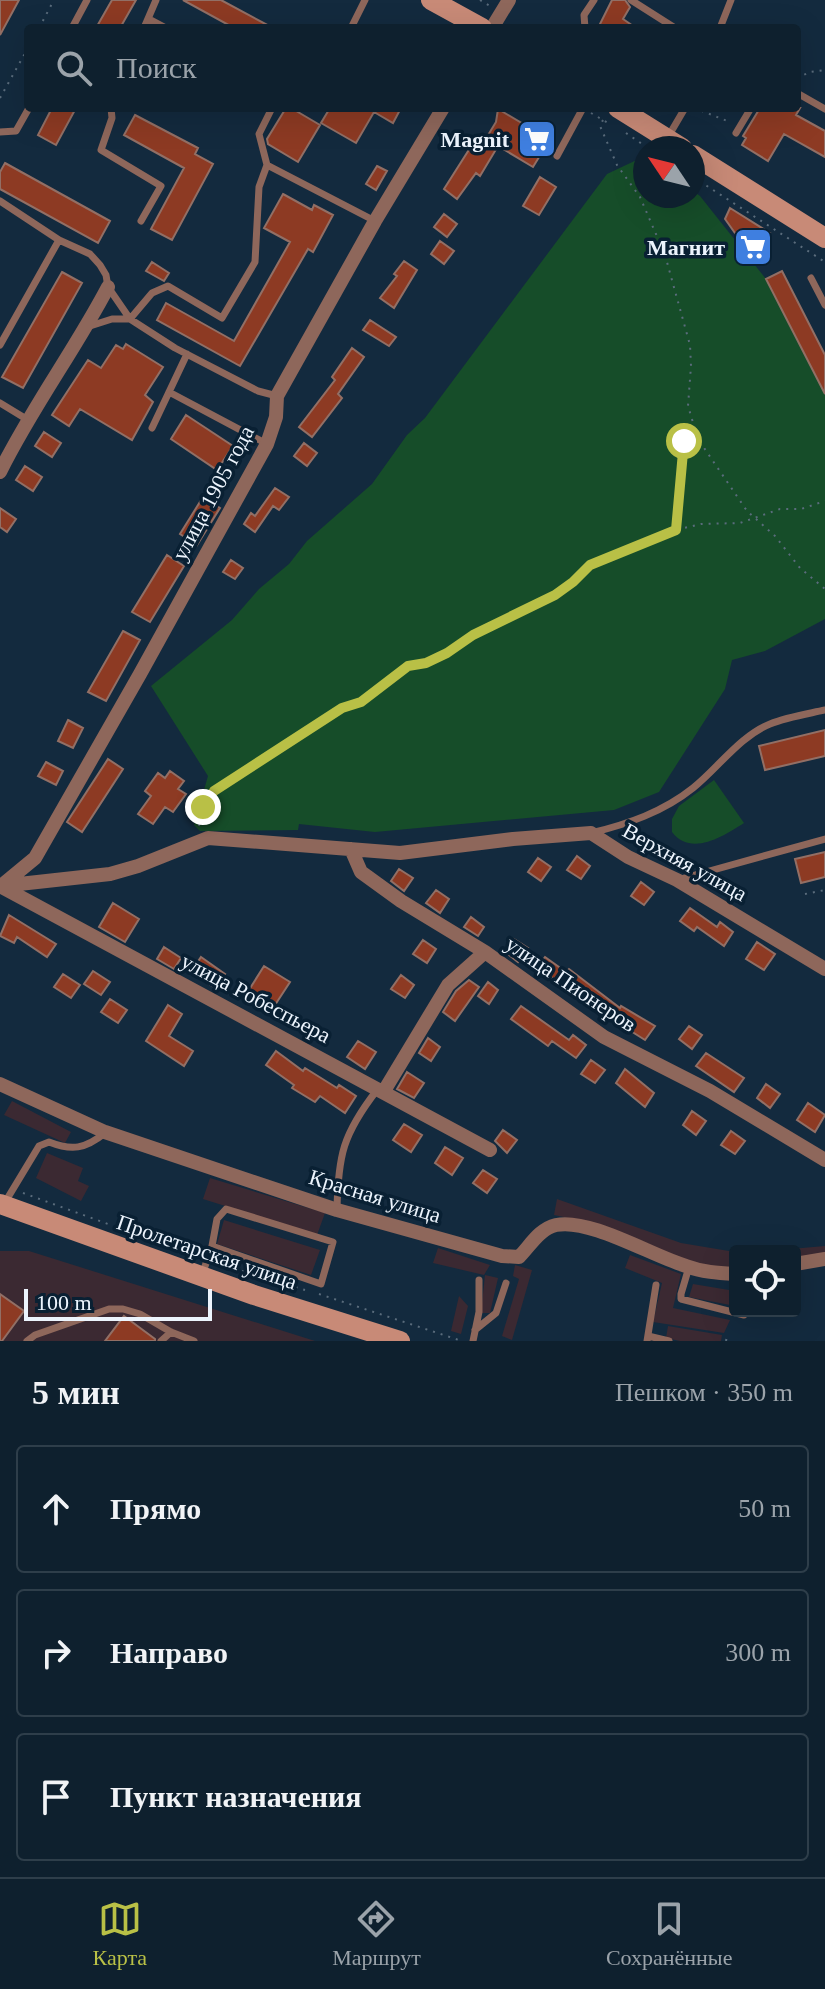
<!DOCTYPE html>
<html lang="ru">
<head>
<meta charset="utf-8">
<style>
	body { margin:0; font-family:Georgia,serif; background:#1c2d3a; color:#f1f3f6 }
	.controls { position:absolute; right:24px; bottom:24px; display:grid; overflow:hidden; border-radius:8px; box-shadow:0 8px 32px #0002 }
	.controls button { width:72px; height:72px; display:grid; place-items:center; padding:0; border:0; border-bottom:2px solid #2e3e4a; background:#0e202e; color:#f1f3f6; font:40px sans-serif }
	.compass { position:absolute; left:633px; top:136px; width:72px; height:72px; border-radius:50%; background:#0e202e; box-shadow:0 8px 32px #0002; rotate:305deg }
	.scale { position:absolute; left:24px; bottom:20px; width:188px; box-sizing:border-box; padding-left:8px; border:4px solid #ecf4fd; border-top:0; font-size:22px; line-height:28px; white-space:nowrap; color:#ecf4fd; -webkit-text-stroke:6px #092033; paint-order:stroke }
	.stop { position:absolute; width:24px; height:24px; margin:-18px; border:6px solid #b9c046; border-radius:50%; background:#fff }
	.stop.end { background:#b9c046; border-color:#fff; box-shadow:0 2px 8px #0008 }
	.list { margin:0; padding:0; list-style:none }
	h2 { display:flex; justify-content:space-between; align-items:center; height:104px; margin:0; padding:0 32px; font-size:34px }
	h2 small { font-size:26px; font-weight:400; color:#9ba3aa }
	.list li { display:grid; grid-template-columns:52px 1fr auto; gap:24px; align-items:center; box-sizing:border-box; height:128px; margin:0 16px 16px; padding:0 16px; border:2px solid #2e3e4a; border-radius:8px }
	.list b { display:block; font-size:30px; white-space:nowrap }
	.list em { font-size:26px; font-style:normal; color:#9ba3aa }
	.icon { flex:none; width:44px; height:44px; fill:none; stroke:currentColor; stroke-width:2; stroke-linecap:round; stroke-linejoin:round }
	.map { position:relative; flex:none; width:825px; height:1341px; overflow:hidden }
	.search { position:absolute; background:#0e202e; box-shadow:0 8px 32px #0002; left:24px; right:24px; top:24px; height:88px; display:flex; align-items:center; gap:20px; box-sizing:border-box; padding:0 28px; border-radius:8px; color:#9ba3aa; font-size:30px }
	.sheet { height:536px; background:#0e202e }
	nav { display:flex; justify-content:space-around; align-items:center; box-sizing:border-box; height:112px; border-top:2px solid #2e3e4a; background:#0e202e; font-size:22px; color:#9ba3aa }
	nav a { display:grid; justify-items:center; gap:4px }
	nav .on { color:#b9c046 }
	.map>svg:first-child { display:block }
	.industrial { fill:#3b2932 }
	.green { fill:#164d29 }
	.building { fill:#8d3a23; stroke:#926f65; stroke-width:2 }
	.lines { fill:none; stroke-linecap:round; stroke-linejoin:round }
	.path { stroke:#5a6c7c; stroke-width:2; stroke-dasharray:2 6; stroke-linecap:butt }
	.service { stroke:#8e675b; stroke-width:7 }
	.minor { stroke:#8e675b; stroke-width:14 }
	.secondary { stroke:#c88a77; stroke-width:20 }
	.route { stroke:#b9c046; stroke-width:10 }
	.labels { text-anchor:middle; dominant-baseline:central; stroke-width:7; stroke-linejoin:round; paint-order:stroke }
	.poi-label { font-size:22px; font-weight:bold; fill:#ecf4fd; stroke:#092033; text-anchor:end }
	.street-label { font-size:22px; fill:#ecf4fd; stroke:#092033 }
</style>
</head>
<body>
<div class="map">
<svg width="825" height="1341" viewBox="0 0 825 1341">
	<rect width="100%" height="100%" fill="#132a3e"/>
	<path class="industrial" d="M12,1101L71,1132L65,1143L4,1115Z
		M47,1153L83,1168L78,1181L89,1186L81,1201L36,1178Z
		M210,1178L325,1213L317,1235L203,1199Z
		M557,1199L681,1243L735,1252V1268L705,1267L591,1223L554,1215Z
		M224,1220L320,1250L311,1275L217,1244Z
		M825,1246V1256L795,1260V1251H768Z
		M438,1248L490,1265L484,1275L433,1263Z
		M0,1251H29L315,1341H0Z
		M630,1255L681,1274L673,1308L730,1320L724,1333L653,1322L662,1283L625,1268Z
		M515,1265L532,1270L512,1340L502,1336L519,1279L513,1276Z
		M485,1275L498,1278L490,1313H481Z
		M693,1284L735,1291V1306L689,1297Z
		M459,1296L468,1306L461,1334L451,1331Z
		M668,1326L722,1335L721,1341H680L666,1338Z"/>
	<path class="green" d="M643,157L645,159V196H693V191L700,196L766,279L825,394V619L765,651L732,660L725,689L659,792L614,810L375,832L299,824L298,830L200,831L194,825L208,776L151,686L232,620L259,589L289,564L307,541L372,484L407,435L425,418L607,174Z
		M714,780L744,823C724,836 691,857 672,832V819L679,806Z"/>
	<path class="building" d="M0,0H19L0,35Z
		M112,0H136L120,28H96Z
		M183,0H221L273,28H234Z
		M612,0H625L630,7L623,19L636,28H598Z
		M52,108H76L56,145L38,135Z
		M286,108H291L320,125L298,162L268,144L267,139Z
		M330,108H401L393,123L374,112L356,143L321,123Z
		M760,108H800L796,115L825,131V157L784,134L768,161L742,145L746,138L743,136Z
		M498,109L542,135L552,136L533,167L498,146L480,176L476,173L457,199L444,189L472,145L479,150L496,122Z
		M135,115L198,148L195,154L213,164L172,240L151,229L184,168L124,135Z
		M5,163L110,221L98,243L0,189V172Z
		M377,166L387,171L376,190L366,184Z
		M540,177L556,187L539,215L523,206Z
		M283,194L312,210L314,205L333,215L313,252L308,249L240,366L157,320L166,303L234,341L290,242L264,228Z
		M730,208L770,233L754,260L725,219Z
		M444,214L457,224L447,237L434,227Z
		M440,241L454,251L444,264L431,254Z
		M404,261L417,270L394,308L380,298L397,276L394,274Z
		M152,262L169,273L164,281L146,271Z
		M782,271L825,355V394L766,279Z
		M62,272L82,283L23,388L2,377Z
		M370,320L396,337L389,346L363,330Z
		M126,344L163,367L145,395L153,402L132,440L80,409L69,426L52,415L88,360L101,368L116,345L123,349Z
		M352,348L364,357L338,394L342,398L312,437L299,427L335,380L332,377Z
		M186,415L233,446L217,470L171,439Z
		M44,432L61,443L52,457L35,446Z
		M304,443L317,453L307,466L294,456Z
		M25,466L42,477L33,491L16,480Z
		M275,488L289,497L279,510L273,506L255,532L244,524L251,513L255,516Z
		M203,497L220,508L197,545L180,534Z
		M0,508L16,519L7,532L0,527Z
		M167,555L184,566L150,622L132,612Z
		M231,560L243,568L235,579L223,572Z
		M123,631L140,640L106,701L88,692Z
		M68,720L83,728L73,748L58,741Z
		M825,730V756L765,770L759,746Z
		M108,759L123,769L82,832L67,822Z
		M46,762L63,771L56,785L38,776Z
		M170,771L184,781L178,789L186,794L173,812L165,807L153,824L138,814L151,796L145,791L158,773L165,778Z
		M825,852V877L801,883L795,859Z
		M577,856L590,866L581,879L567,870Z
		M538,858L551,867L541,881L528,872Z
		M399,869L413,878L404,891L391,881Z
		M641,882L654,892L644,905L631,896Z
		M436,890L449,899L440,913L426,903Z
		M113,903L139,919L125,942L99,927Z
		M690,908L717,927L720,922L733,932L724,946L697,927L694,931L680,921Z
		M9,915L56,944L47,957L17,937L14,943L0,936Z
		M471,917L484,927L478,936L464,927Z
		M514,939L528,948L518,962L505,952Z
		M423,940L436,949L427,963L413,954Z
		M757,942L775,954L764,970L746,959Z
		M164,947L181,958L174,969L157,959Z
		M201,957L225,974L215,988L191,972Z
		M545,957L566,972L569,969L620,1008L621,1006L655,1026L645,1040L596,1009L595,1010L551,977L548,980L535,970Z
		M264,966L290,982L275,1005L249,990Z
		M93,971L110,982L101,995L84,984Z
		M63,974L80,985L71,998L54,987Z
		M401,975L414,985L405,998L391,989Z
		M469,980L479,987L455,1021L443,1012L456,991Z
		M488,982L498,990L489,1004L478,996Z
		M110,999L127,1010L118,1023L101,1012Z
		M168,1005L182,1014L169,1036L193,1051L184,1066L146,1041Z
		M521,1006L569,1040L573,1035L586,1045L576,1058L552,1041L548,1046L511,1019Z
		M689,1026L702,1035L692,1049L679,1039Z
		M428,1038L440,1047L431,1061L419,1053Z
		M358,1041L376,1052L365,1069L347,1057Z
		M276,1051L303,1071L305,1068L337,1088L339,1085L356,1096L345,1113L320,1096L315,1102L292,1088L294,1085L266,1065Z
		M706,1053L744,1078L734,1092L696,1066Z
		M591,1060L605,1070L595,1083L581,1074Z
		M625,1069L654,1093L645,1107L616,1083Z
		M407,1072L424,1083L414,1098L397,1089Z
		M766,1084L780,1094L770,1108L757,1098Z
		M808,1103L825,1115L815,1132L797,1120Z
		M692,1111L706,1121L696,1135L683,1125Z
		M404,1124L422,1135L411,1152L393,1140Z
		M503,1130L517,1140L507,1153L495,1141Z
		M731,1131L745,1141L735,1154L721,1145Z
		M445,1147L463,1158L452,1175L435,1163Z
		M483,1170L497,1179L487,1193L473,1183Z
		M0,1294L24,1311L2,1341H0Z
		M124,1316L155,1339V1341H105Z"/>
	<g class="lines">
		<path class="path" d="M480,0L490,6
			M39,28L54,0
			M797,78L810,72L825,70
			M0,98L28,48
			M694,108L730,122
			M591,113L610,124
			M603,120L600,126L617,165L640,197L665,255L690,345L691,366L688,406L698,439L747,511L775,536L800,568L825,589
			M626,133L648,148
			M693,177L825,262
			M676,529L684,441L691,425
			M199,826L201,811L214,791L342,708L361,702L408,666L426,663L447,653L473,635L555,595L573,582L590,565L606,558L625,553L663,533L701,524L740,523L780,509H801L825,501
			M805,894L825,890
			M23,1193L108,1224
			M219,1264L305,1290
			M319,1294L462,1341
			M726,1341L727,1336"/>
		<path class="service" d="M631,0L675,28
			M149,19L166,28
			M72,28L87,0
			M144,28L156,0
			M351,28L365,0
			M585,28L584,15L594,0
			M720,28L731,0
			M797,93L825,109
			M111,108L112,118L101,150L161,186L141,221
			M0,132L16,131L29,108
			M736,133L751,108
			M668,137L685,108
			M557,156L583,108
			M267,165L375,221
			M0,201L59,240L90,254L100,265L106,275L108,287L130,319L175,348L258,391L277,396
			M811,278L825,305
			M130,319L152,293L168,286L222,318L255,262L259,187L267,165L259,134L272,108
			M90,326L112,319H130
			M0,345L59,240
			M169,392L267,444
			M0,403L28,420
			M152,428L187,354
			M591,833C628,824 663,812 693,788C718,768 740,736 770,724C787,717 807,714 825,710
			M677,880L825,839
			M4,1204L39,1146L49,1142C72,1151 85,1149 105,1133
			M337,1210C338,1155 343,1134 377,1090
			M689,1267L681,1294V1299L744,1315
			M202,1275L212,1246L217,1219L226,1209L333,1242L321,1284L212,1246
			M475,1330L496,1313L506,1283
			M648,1336L669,1341
			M27,1341L35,1335L109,1309H123L140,1314L171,1332L194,1341
			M161,1341L171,1332
			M473,1341L479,1312V1280
			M647,1341L656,1285"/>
		<path class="minor" d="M492,28L509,0
			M0,472C32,407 75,350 108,287
			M351,849L361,872L401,901L485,952L604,1037L710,1091L825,1160
			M0,886L490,1150
			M1,886L35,858L140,674L267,444L276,417L277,396L375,221L443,108
			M1,886L110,874L138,866L208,838L400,853L513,839L591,833L628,857L677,880L825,969
			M0,1084L105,1132L337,1210L502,1256L519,1257C530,1246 539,1229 556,1225C590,1218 652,1256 686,1266C702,1272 718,1273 735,1274
			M384,1091L448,985L485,952
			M795,1264L825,1259"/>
		<path class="secondary" d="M431,0L482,28
			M618,108L682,148
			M693,155L825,238
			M0,1204L254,1295L400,1341"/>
	</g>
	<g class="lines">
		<path class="route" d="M203,807L214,791L342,708L361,702L408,666L426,663L447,653L473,635L555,595L573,582L590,565L676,530L684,441"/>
	</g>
	<defs>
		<symbol id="supermarket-square" viewBox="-11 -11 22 22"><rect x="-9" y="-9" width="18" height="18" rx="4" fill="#3f7fe0" stroke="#092033"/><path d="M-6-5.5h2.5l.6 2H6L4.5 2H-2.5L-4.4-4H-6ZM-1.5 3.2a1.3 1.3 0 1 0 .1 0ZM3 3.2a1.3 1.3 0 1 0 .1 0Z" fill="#fff"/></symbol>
	</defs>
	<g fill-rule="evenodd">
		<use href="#supermarket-square" x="515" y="117" width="44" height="44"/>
		<use href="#supermarket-square" x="731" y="225" width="44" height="44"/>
	</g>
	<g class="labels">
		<g class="poi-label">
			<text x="509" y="139">Magnit</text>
			<text x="725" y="247">Магнит</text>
		</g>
		<g class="street-label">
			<text transform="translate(213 493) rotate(-62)">улица 1905 года</text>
			<text transform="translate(685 862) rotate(29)">Верхняя улица</text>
			<text transform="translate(571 984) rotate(34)">улица Пионеров</text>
			<text transform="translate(256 998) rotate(28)">улица Робеспьера</text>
			<text transform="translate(375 1196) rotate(17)">Красная улица</text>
			<text transform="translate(207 1252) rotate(19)">Пролетарская улица</text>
		</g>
	</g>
</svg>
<div class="controls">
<button><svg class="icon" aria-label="locate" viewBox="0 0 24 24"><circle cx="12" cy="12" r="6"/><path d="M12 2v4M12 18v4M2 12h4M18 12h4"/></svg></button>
</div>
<svg class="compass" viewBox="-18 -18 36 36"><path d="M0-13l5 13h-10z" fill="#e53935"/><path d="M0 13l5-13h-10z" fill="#9ba3aa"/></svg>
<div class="scale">100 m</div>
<div class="stop" style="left:684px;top:441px"></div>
<div class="stop end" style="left:203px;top:807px"></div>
<div class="search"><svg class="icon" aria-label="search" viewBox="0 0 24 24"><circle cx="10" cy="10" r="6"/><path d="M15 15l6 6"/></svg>Поиск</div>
</div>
<section class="sheet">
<h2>5 мин<small>Пешком · 350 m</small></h2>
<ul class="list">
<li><svg class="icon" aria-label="ahead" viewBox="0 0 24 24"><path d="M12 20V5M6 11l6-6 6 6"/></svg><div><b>Прямо</b></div><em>50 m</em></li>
<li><svg class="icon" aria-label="right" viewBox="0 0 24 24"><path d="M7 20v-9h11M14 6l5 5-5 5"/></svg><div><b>Направо</b></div><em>300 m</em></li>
<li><svg class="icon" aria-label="arrive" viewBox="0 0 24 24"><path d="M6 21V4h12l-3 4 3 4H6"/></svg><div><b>Пункт назначения</b></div></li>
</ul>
</section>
<nav>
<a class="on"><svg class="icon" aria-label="map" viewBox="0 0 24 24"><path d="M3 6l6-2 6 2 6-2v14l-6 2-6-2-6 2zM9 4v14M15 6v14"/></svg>Карта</a>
<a><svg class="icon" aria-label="directions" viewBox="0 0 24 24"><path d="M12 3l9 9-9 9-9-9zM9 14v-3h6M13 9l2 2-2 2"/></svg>Маршрут</a>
<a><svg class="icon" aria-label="saved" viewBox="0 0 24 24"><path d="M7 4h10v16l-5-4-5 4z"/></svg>Сохранённые</a>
</nav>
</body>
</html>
